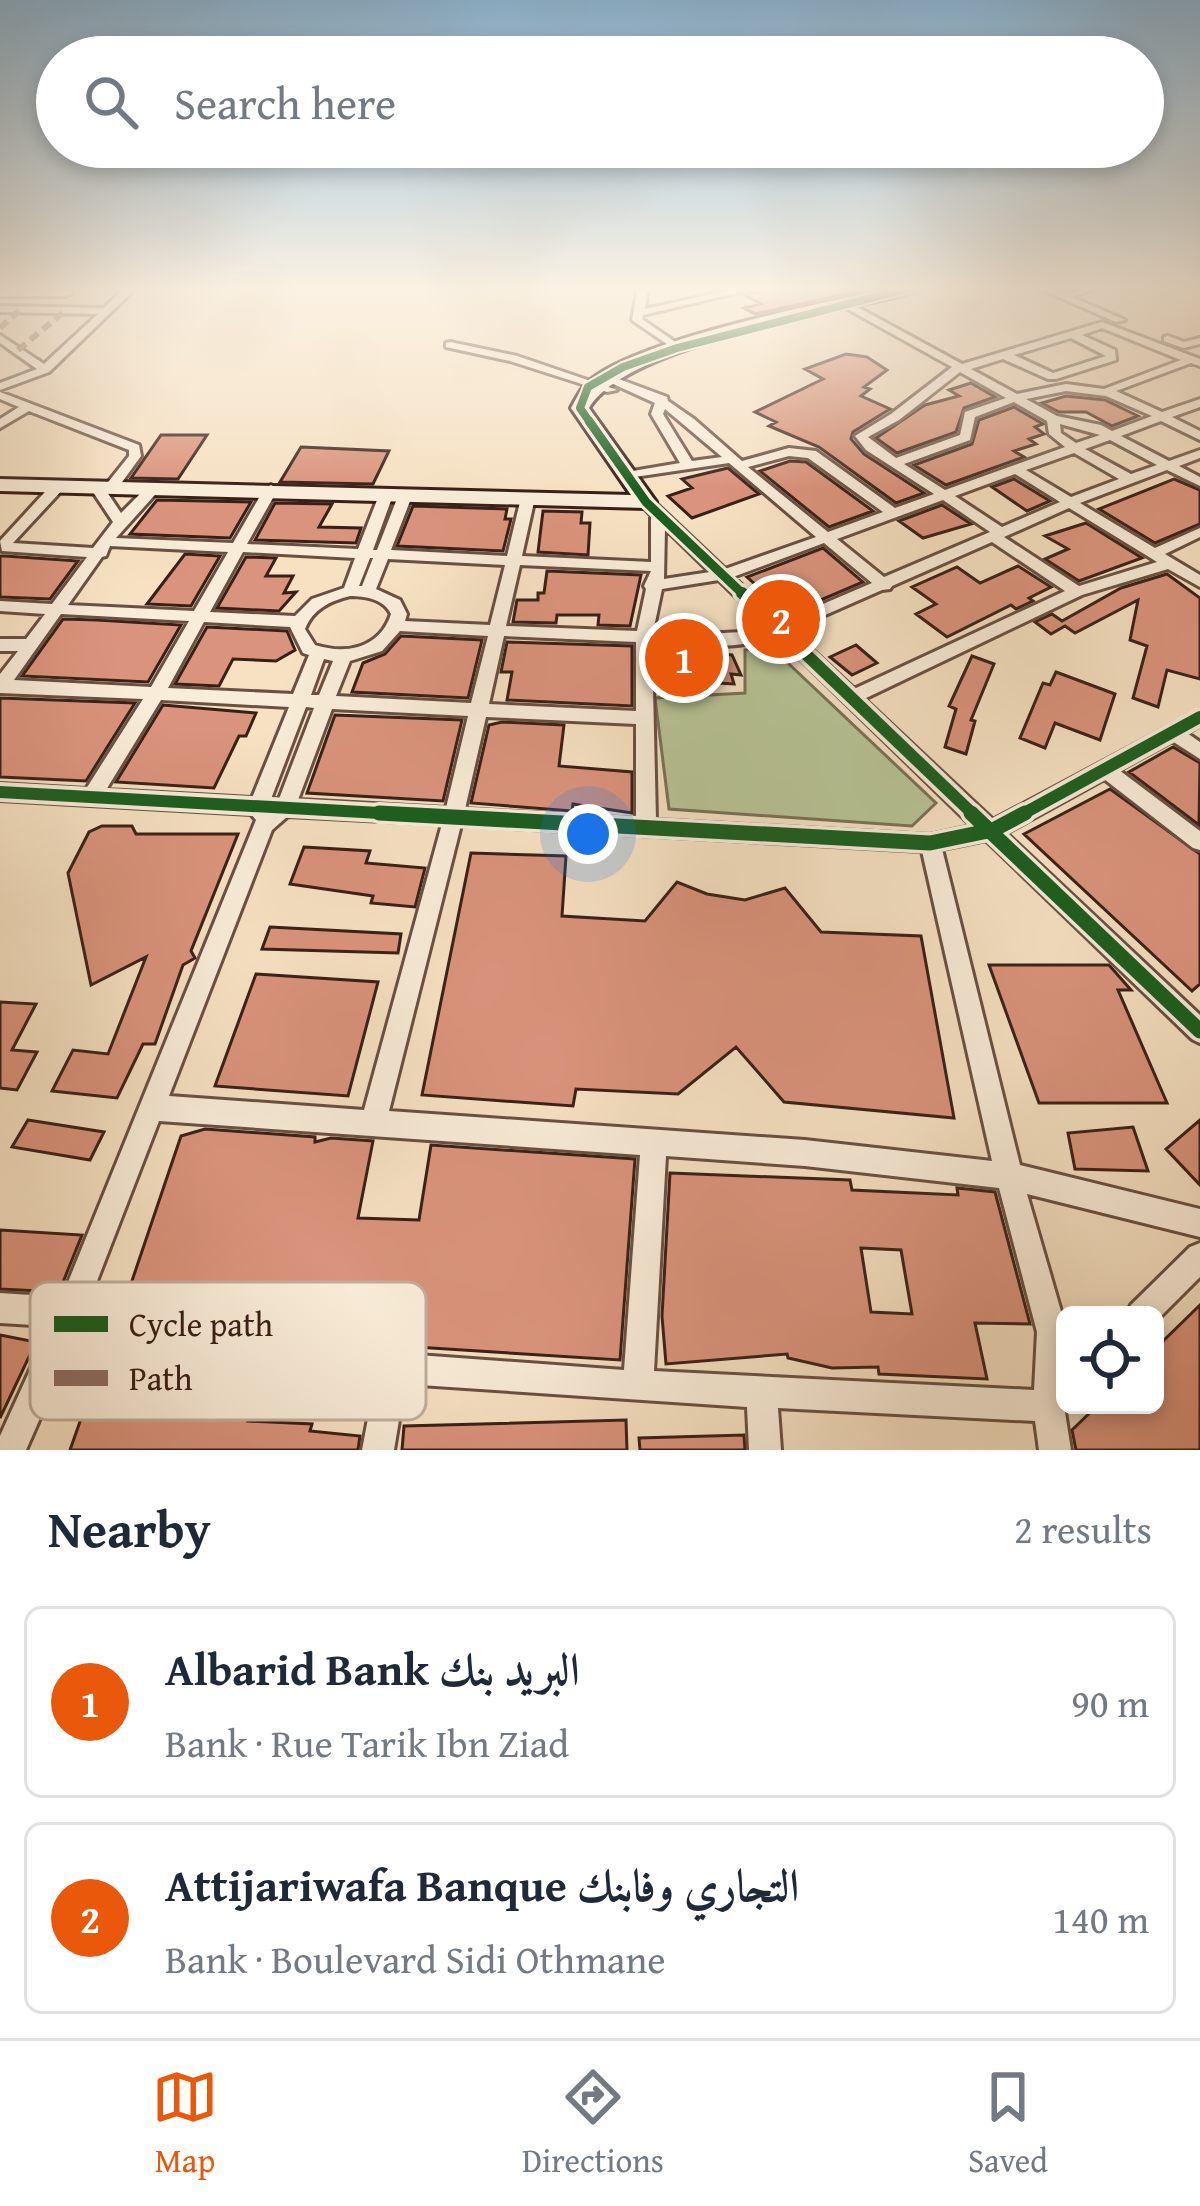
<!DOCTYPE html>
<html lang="en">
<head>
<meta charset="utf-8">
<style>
	body { margin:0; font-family:"Gentium Book Plus",Amiri,serif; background:#f6f6f7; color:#1f2937 }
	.controls { position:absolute; right:36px; bottom:36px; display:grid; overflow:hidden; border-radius:18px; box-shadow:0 6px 18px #0003 }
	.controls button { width:108px; height:108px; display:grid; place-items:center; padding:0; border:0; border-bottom:3px solid #e0e1e3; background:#fff; color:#1f2937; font:60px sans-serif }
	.you { position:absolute; left:588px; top:834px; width:42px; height:42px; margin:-30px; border:9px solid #fff; border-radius:50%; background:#1a73e8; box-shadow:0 0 0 18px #1a73e833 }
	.badge { display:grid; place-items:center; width:78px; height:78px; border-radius:50%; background:#ea580c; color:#fff; font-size:39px; font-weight:700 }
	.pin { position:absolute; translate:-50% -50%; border:6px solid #fff; box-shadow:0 3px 12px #0006 }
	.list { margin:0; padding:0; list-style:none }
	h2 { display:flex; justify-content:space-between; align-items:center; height:156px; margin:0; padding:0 48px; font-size:51px }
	h2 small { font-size:39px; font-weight:400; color:#747a83 }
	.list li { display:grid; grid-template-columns:78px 1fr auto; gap:36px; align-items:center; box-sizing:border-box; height:192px; margin:0 24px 24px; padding:0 24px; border:3px solid #e0e1e3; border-radius:18px }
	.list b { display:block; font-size:45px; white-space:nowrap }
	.list p { margin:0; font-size:39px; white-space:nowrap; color:#747a83 }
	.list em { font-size:39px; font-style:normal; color:#747a83 }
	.icon { flex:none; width:66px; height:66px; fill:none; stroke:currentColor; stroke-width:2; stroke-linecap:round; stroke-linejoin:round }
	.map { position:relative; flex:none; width:1200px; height:1450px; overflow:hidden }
	.search { position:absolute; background:#fff; box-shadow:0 6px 18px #0003; left:36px; right:36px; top:36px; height:132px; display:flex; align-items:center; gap:30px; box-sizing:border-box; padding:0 42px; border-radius:66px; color:#747a83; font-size:45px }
	.sheet { height:588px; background:#fff }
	nav { display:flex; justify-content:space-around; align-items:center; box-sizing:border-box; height:168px; border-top:3px solid #e0e1e3; background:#fff; font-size:33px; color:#747a83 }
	nav a { display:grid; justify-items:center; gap:6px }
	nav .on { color:#ea580c }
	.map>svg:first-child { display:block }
	.green { fill:#b7c497; stroke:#787257; stroke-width:3 }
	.building { fill:#da937c; stroke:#392017; stroke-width:3; fill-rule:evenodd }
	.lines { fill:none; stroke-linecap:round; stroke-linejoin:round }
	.street-casing { stroke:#685042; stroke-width:6 }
	.secondary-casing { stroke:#392017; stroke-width:6 }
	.street { fill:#f9ecd8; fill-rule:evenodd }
	.secondary { fill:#f9ecd8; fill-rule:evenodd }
	.quiet { stroke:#8d6e63; stroke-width:6; stroke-dasharray:10 6; stroke-linecap:butt }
	.cycleway-far3-casing { stroke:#f9ecd8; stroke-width:12 }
	.cycleway-far2-casing { stroke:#f9ecd8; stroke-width:15 }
	.cycleway-far1-casing { stroke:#f9ecd8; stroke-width:20 }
	.cycleway-casing { stroke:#f9ecd8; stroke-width:22 }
	.cycleway-far3 { stroke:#1b5e20; stroke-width:8 }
	.cycleway-far2 { stroke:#1b5e20; stroke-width:9 }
	.cycleway-far1 { stroke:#1b5e20; stroke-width:12 }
	.cycleway { stroke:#1b5e20; stroke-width:15 }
	.key { fill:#f9ecd8; stroke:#bfaf9e; stroke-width:3 }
	.key-label { font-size:33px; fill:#392017 }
</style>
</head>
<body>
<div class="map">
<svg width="1200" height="1450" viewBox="0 0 1200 1450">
	<rect width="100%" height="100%" fill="#f6e1c3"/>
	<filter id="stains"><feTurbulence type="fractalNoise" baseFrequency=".00167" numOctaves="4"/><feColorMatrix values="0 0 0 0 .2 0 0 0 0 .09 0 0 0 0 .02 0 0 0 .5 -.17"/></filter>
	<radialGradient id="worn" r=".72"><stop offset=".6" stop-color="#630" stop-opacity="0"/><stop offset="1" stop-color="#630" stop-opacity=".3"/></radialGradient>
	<path class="green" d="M772,648L936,803L912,826L669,809L655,698L745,693V650Z"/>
	<path class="building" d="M775,287H871V288L755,314L744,308L761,304L745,295Z
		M846,354L867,357L887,370L864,387L870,389L861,396L890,409L853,432L851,439L864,454L924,493L896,503L819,447L769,426L776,422L755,412L823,379L805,369Z
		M971,383L995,397L964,408L956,432L897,453L876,438L925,405L959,396L949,390Z
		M1066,396L1105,400L1138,416L1112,426L1086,412H1059L1042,403Z
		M1014,407L1043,424L1035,427L1044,434L1029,439L1036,444L1014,451L1024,457L946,485L914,465L972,444L979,420Z
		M161,435H207L178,479L131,478Z
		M301,447L389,451L373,484L280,482Z
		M790,461L806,462L873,511L829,527L760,471Z
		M728,468L759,494L692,518L668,496L692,488L682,479Z
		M1014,479L1050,501L1027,511L992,487Z
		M1174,479L1200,490V524L1155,543L1099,509Z
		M157,500L251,502L230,538L130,534Z
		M275,503L332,504L319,527L361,528L356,543L255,540Z
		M942,505L971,524L923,538L899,521Z
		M413,506L507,509L505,519H511L503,551L397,546Z
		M543,511L582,512L581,523H590L588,555L538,552Z
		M1086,523L1142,558L1079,581L1045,559L1068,549L1045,536Z
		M823,548L863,582L788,614L747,577Z
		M185,554L220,556L191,606L147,604Z
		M0,556H5L78,561L50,599L0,597Z
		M246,557L276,558L266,576H293L284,593L296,592L279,611L217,608Z
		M1018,566L1051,587L1029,598L1033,601L1016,609L1011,605L947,637L916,614L936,604L912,587L957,567L980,583Z
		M547,571L641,575L630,626L598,625L599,615H557L556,623L513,622L517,600H538V593H544Z
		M1167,574L1200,598V679L1167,670L1158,707L1133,698L1147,646L1130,640L1138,600L1075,633L1065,626L1051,634L1035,622L1052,614L1062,621L1121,588Z
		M63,619L97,620L181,625L148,682L22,676Z
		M207,627L287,631L295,650L276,661L233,659L219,686L175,684Z
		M401,636L482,640L468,698L352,692L363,663L385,654Z
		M507,642L632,646V706L507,700L512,672H501Z
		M856,645L877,663L852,675L830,657Z
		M672,651L732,655L741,675L731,674L734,684L696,682L697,694L668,696Z
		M972,656L994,664L971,720L975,721L966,754L945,747L956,709L949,706Z
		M1056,672L1115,694L1100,740L1055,723L1045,748L1020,738L1043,683L1050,685Z
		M0,698L135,703L86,781L0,777Z
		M163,705L256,713L246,736H239L214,788L116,782Z
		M335,715L462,720L443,801L307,793Z
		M502,722L564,725L559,766L632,772V813L573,804L572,811L471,803L489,725Z
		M1173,747L1200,763L1199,825L1129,772Z
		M1110,789L1200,854V984L1192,991L1024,834Z
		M102,826H132L136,834H238L191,951L195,958L183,965L155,1044H143L117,1098L52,1091L73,1050L108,1054L146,957L91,985L68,873L89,832Z
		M304,847L370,851L366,863L425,868L415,907L371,903L373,896L290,884Z
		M471,853L566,856L562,916L645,921L677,882L707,894L745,900L785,888L821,932L921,936L954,1118L784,1102L736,1047L678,1094L576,1089L573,1106L422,1095Z
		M270,927L401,934L398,953L262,949Z
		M989,965H1109L1131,990H1118L1167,1103H1039Z
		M256,974L378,982L348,1096L215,1086Z
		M0,1002L36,1004L12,1050L37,1052L17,1090L0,1088Z
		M28,1120L104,1132L90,1160L12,1147Z
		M1200,1120V1185L1166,1149Z
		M1133,1127L1148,1171L1075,1169L1068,1133Z
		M205,1129L315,1137V1142L331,1138L373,1141L358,1218L419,1220L431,1145L635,1159L620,1360L116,1328L181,1136Z
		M670,1173L850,1180L852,1190L958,1195L957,1188L995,1192L1030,1324L975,1323L987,1379L879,1374L878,1367L832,1368L788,1358L787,1354L666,1364L662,1316ZM861,1248L901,1250L912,1314L871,1312Z
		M0,1230L82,1235L59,1292L0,1289Z
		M1200,1305V1450H1076L1072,1430L1098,1405H1155V1349Z
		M0,1335L36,1342L0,1418Z
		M89,1396L252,1405L248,1421L312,1424L310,1431L360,1436L358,1450H70Z
		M626,1420L627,1450H402L404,1426Z
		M744,1435L745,1450H640L639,1438Z"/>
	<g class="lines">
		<defs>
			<path id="street" d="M126,287H137L49,372L0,390V383L37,369L0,343V335L44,364L98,314L0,312V306L104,308Z
				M638,287H648L645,309L743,287H761L643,315L642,319L681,346L682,348L677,351L632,320Z
				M1036,287C1047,287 1053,292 1063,293C1073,294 1087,287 1099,287L1072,297L1125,320L1116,322Z
				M0,290H67L72,293L67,296H0Z
				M844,303H850L962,364L1102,322L1200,359V366L1191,363L1116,391L1162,412L1200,399V407L1172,417L1200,431V440L1161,421L1121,436L1169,461L1200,450V458L1179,466L1200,477V486L1167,470L1080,503L1155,548L1200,528V537L1165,554L1200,575V587L1168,569L1082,595L864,699L993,820L1200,710V725L1187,733L1200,742V759L1172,741L1119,770L1200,831V850L1193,848L1104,779L1006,833L1200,1015V1043L1192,1039L986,840L942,849L1020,1165L1200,1209V1237L1027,1194L1065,1325V1405H1073L1065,1412L1071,1450H1039L1035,1421L778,1408L781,1450H749L747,1407L405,1384L394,1450H362L375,1382L66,1359L26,1450H0V1436L50,1326L0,1323V1293L62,1297L256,820L251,814L0,800V784L86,789L143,699L0,693V674L18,651H0V639H26L45,614L0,611V601L52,604L87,557L2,551L0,541L55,481H65V487L13,543L93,548L113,522L89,486L96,482L101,483L121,513L150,484L155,483L162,487L116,538L233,543L264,489L271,485L278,489L247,544L358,549L379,495L386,491L393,495L373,550H377L398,496L405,492L412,496L391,550L507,556L520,502L527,498L534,502L522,556L651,562V515L639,502L646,498L651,499L725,569L816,537L729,463L621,479V473L680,463L651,414L655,403L598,377L608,375L667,397L668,401L694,419L742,461L789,448L816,451L895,508L934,494L866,450L855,436L891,414L952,367L844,307ZM1102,328L1181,360L1104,389L1066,384L1017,394L971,369L1003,359L1048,379H1056L1116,360L1115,350L1082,335ZM1071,338L1106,356L1053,373L1014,355ZM960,372L1006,398L965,412L960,435L896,458L868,437L899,420ZM1066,391L1106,396L1152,416L1112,431L1101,425L1057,416L1026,399ZM1014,402L1047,421L1049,434L1065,447L945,490L904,464L970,440L975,417ZM665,409L722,457L692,461L663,414ZM1060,424L1100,435L1076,443L1061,433ZM1110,440L1157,465L1131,474L1085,449ZM1074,453L1119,479L1071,497L1026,470ZM789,456L808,458L883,512L828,532L748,467ZM1015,474L1060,502L1002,527L955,496ZM943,500L990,532L884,577L837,539ZM1069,508L1149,557L1157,562L1079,586L1004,537ZM665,528L710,572L664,579ZM992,542L1065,591L854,689L791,630L882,590L890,589L892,586ZM824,543L872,583L781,622L733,577ZM110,546L228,552L194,611L68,605L102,557L106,556ZM243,552L355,558L344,588L312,599L295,616L210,612ZM370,558H373L362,586H359ZM388,559L505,565L490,625L405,621L407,614L400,600L376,589ZM520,565L651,571L644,586L646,589L637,631L506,626ZM719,580L768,628L761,631L704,634L653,632L662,589ZM350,596C365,596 384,599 391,614C380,648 347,655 315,645L305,629C313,609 330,601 350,596ZM61,614L189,621L151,687L14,680ZM204,622L290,627L303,653L309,655L293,694L168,688ZM400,631L488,636L471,703L336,696L350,661L382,651ZM504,636L636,642V711L489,704ZM777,636L972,826L930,835L656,820L652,643C691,645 740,651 777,636ZM324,659L333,661L319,695H311ZM161,700L289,707L252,798L106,790ZM306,707L314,708L279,799H271ZM332,709L468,716L446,808L298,800ZM486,717L636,724V819L465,809ZM288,816L442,824L364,1110L169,1096L272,830ZM461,825L922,851L992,1161L805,1140L389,1111ZM159,1121L640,1155L624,1370L78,1330ZM666,1156L805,1166L999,1188L1037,1332L1034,1390L654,1371Z
				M1168,336L1184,342L1200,338V344L1183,348L1164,341V337Z
				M450,342L517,356L617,390L607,392L510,361L446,347V343Z
				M0,392L139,445L141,456L117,489H107L105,486L129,456V450L29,411L0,428V419L19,407L0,399Z
				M1200,1243V1277L1155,1322V1315H1126L1131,1305L1190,1247Z"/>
			<path id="secondary" d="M895,287H921C902,298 873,301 851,306C787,321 622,353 589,408L656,502L646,508L0,491V479L631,495L571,408C575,401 580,390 586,384C633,339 826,303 895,287Z"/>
		</defs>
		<use href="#street" class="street-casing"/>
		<use href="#secondary" class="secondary-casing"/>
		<use href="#street" class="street"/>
		<use href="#secondary" class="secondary"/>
		<path class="quiet" d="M0,328L20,310
			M18,350L65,311"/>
		<defs>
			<path id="cycleway-far3" d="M591,424L580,408L588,387L623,367L677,348L914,287"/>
			<path id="cycleway-far2" d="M589,421L646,502L745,596"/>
			<path id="cycleway-far1" d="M742,593L975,816
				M0,792L434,816
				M1019,816L1200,717"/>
			<path id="cycleway" d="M379,813L930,843L993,830L1025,813
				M971,813L1200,1031"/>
		</defs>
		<use href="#cycleway-far3" class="cycleway-far3-casing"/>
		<use href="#cycleway-far2" class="cycleway-far2-casing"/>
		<use href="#cycleway-far1" class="cycleway-far1-casing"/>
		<use href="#cycleway" class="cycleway-casing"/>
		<use href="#cycleway-far3" class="cycleway-far3"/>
		<use href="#cycleway-far2" class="cycleway-far2"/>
		<use href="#cycleway-far1" class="cycleway-far1"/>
		<use href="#cycleway" class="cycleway"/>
	</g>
	<linearGradient id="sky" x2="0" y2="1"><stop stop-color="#8bb7d7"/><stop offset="0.59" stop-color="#fbf2e4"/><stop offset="1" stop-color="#fbf2e4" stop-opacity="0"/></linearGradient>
	<rect width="1200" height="490" fill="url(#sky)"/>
	<rect x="30" y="1282" width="396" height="138" rx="18" class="key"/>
	<rect x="54" y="1316" width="54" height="16" fill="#1b5e20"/>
	<rect x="54" y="1370" width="54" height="16" fill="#8d6e63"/>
	<g class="key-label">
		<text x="129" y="1336">Cycle path</text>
		<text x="129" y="1390">Path</text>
	</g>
	<rect width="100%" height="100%" filter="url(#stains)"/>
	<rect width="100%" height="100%" fill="url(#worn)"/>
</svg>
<div class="controls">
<button><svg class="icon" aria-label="locate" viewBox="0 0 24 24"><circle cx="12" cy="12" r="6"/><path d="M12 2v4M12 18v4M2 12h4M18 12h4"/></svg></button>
</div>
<div class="you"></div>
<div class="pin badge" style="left:684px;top:658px">1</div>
<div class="pin badge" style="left:781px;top:619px">2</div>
<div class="search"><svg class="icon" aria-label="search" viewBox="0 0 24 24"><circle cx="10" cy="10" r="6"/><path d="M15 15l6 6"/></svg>Search here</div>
</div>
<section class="sheet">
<h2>Nearby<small>2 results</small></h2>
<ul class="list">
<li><span class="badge">1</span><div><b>Albarid Bank البريد بنك</b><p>Bank · Rue Tarik Ibn Ziad</p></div><em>90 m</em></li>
<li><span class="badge">2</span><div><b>Attijariwafa Banque التجاري وفابنك</b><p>Bank · Boulevard Sidi Othmane</p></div><em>140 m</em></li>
</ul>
</section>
<nav>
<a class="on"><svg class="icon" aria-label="map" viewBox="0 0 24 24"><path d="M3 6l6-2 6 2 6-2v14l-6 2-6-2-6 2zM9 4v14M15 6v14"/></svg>Map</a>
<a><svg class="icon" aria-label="directions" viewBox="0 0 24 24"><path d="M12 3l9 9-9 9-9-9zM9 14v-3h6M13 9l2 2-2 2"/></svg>Directions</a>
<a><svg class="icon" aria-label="saved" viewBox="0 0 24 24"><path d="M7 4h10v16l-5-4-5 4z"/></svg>Saved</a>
</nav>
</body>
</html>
